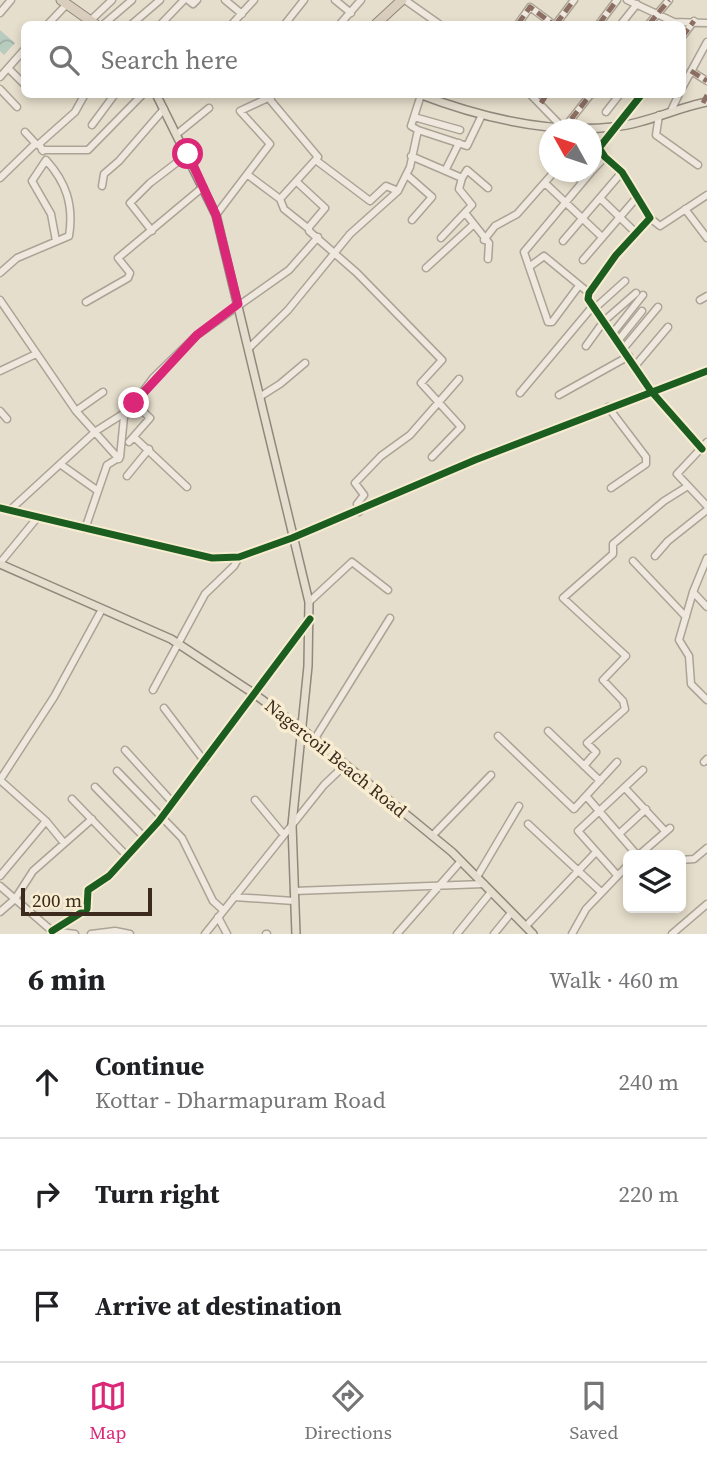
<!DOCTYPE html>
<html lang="en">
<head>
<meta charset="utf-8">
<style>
	body { margin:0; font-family:"Source Serif 4",serif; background:#f6f6f6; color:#202124 }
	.controls { position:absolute; right:21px; bottom:21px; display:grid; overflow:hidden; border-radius:10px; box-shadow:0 4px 10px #0003 }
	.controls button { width:63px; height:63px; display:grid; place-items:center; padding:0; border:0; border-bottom:2px solid #e0e0e0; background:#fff; color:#202124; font:35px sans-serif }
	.compass { position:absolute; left:539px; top:119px; width:63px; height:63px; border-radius:50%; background:#fff; box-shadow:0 4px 10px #0003; rotate:310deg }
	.scale { position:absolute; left:21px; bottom:18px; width:131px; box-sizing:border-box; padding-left:7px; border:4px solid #3b2a1d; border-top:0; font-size:19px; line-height:24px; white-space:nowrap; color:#3b2a1d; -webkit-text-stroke:5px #f8ecd1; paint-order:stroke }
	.stop { position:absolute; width:21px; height:21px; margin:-16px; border:5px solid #db2777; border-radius:50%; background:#fff }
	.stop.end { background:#db2777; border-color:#fff; box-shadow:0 2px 7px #0008 }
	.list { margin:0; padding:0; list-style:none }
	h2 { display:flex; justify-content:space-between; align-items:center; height:91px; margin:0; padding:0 28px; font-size:30px }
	h2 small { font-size:23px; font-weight:400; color:#757577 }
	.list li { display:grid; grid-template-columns:46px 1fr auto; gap:21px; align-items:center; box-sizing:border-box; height:112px; padding:0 28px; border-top:2px solid #e0e0e0 }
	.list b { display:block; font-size:26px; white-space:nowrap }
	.list p { margin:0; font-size:23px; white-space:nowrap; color:#757577 }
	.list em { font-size:23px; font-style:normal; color:#757577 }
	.icon { flex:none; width:38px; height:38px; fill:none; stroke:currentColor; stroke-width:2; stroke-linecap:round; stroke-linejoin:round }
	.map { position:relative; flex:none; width:707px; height:934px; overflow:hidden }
	.search { position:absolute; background:#fff; box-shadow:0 4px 10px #0003; left:21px; right:21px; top:21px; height:77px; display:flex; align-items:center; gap:18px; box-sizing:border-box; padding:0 24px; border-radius:10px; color:#757577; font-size:26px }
	.sheet { height:427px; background:#fff }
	nav { display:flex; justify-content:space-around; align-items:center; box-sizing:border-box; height:98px; border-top:2px solid #e0e0e0; background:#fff; font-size:19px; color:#757577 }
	nav a { display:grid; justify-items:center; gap:4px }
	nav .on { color:#db2777 }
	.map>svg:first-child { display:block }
	.water { fill:url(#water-waves) }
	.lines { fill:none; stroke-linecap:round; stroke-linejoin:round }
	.minor-casing { stroke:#aba395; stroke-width:9 }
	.major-casing { stroke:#91887c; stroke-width:10 }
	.highway-casing { stroke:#91887c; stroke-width:11 }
	.minor { stroke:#eee8de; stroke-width:6 }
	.major { stroke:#e5decf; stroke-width:7 }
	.highway { stroke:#d9cdbd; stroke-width:9 }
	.quiet { stroke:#8d6e63; stroke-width:5; stroke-dasharray:10 5; stroke-linecap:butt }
	.cycleway-casing { stroke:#f8ecd1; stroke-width:11 }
	.cycleway { stroke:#1b5e20; stroke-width:7 }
	.route { stroke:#db2777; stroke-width:9 }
	.labels { text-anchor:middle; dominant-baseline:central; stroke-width:7; stroke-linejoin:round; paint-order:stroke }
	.street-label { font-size:18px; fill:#3b2a1d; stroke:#f8ecd1 }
</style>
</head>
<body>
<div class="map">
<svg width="707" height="934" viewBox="0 0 707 934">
	<defs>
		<pattern id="water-waves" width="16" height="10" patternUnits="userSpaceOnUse" patternTransform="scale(1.75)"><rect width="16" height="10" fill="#b8cbbf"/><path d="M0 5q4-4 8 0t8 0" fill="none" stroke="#9faea4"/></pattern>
	</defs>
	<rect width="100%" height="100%" fill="#e6decc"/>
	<path class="water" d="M0,30L15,43L4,55L0,51Z"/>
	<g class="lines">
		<defs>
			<path id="minor" d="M188,0L193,4L197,0
				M225,0L242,14
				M335,0L351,13
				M405,0L439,24
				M627,0L674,22L707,23
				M0,13L11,0
				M90,21L112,0
				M48,24L67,4
				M104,24L132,0
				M132,24L160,0
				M161,24L184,0
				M232,24L254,0
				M285,24L304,0
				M340,24L361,0
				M518,24L530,7L553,24
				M556,24L574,0
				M599,24L617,0
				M621,24L637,4
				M649,24L669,0
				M682,37L694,21
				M8,68L24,84
				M691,71L707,81
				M0,77L24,50
				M682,88L707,42
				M0,89L17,107
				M530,94L562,127
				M642,94L599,148L605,157L622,172L650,218L616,255L589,293L588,299L651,391L702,449
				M671,111L679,94
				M606,112L620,94
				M659,115L656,135L698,165
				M414,117L460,130
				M92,125L115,94
				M418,130L467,146L481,117
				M569,130L565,127L591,94
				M25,132L36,144
				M177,134L209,108
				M42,150H88L143,94
				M43,151L39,144L75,112L85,94
				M411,156L462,178L459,189L472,205L441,238
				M317,161L370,201L386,186L398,191
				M446,169L459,143
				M592,171L605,157
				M573,172L582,181
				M248,175L280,199L318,157L271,101L270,94
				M407,175L432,197L412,220
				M0,178L34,145L39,144
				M462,178L467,170L488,188
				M298,183L325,208L309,227V231L357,273L442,360L421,383L461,427L432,457
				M545,183L602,237
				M102,186L104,174L119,161L164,109
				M600,198L636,233
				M280,199L284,209L309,229
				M685,209L707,238
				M466,214L489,243L488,259
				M216,215L270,144L240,111L270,97
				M650,218L660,226L707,195
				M152,231L130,203L150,183L188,154
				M484,240L495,226L517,214L554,172
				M563,241L622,172
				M583,260L638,196
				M529,267L544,256L589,293
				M426,268L474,224
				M0,273L17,258L69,236C74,205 66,182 46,160L32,181L51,214L56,241
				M578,287L552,322H548L524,252L591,172
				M0,300L76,411L119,459
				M700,300L707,296
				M86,302L128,278L130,273L118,258L203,187
				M595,308L625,281
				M612,334L643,295
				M617,342L642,311
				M586,346L604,321L636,293
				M249,348L288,310L350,234L398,191L410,167L418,130L411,126L421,95
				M623,349L658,307
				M635,366L668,327
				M0,371L36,354
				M520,393L593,306
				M559,395L629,356
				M261,396L280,384L305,363
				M608,407L646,457V464L611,488
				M0,411L7,419
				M76,411L103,392
				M134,437L187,487
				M129,442L150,418L134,403
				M707,442L677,474L707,506
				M60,464L98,491
				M127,476L149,449
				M0,508L212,558L239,557L292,538L475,460L707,371
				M10,510L96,431L126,412
				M359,512L357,504L364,495L355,483L381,456L410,435L459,379
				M85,529L107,465L120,457L124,417L153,378L197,335L289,270L318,237
				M655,556L668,541L707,510
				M707,558L693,592L679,640L689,656L691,684L707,700
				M633,561L686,617
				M0,563L37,518
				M693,592L707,607
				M309,602L352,562L388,590
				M153,690L205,594L234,566L239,557
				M164,708L205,762
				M548,731L600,781
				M498,736L574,809L617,762
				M314,740L390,618
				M125,750L173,803
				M704,762L707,759
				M584,766L596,752L587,743L625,709L623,701L603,680L626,656L563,598L613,554V544L664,501L688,486
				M117,771L182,838L213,901L223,910
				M0,780L54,697L101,611
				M0,780L46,821L64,843
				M95,787L144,837
				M625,788L665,831
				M587,797L637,855
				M72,799L127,856
				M255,800L284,835
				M528,824L601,892
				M619,834L646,809
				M432,836L491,775
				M639,855L670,828
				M681,860L694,859L707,848
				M617,875L578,831L643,770
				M0,876L46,821
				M477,877L519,806
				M0,886L52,931L75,934
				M294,891L484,884
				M234,897L294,901
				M0,912L15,899L33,871L92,819
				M218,917L227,934
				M526,926L596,852
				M52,931L87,909L88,890L109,876L159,821L308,621
				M91,934L115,931L130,934
				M205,934L324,785L345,765
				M266,934H267
				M397,934L461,861
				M457,934L491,892
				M494,934L511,913
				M572,934L586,909L628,865
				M672,934L707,904"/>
			<path id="major" d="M156,94L216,215L309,602L308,666L292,825L296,934
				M419,94C479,117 547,134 613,127C645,124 676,108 707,102
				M0,564L171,639L253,693L302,729L452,852L533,934"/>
			<path id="highway" d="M61,0L95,24
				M376,24L402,0"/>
		</defs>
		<use href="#minor" class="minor-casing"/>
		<use href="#major" class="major-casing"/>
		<use href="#highway" class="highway-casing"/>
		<use href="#minor" class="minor"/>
		<use href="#major" class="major"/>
		<use href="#highway" class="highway"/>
		<path class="quiet" d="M518,24L530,7L553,24
			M556,24L574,0
			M599,24L617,0
			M649,24L669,0
			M682,37L694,21
			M691,71L707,81
			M541,103L547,94
			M703,103L707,95
			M569,130L565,127L591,94"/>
		<defs>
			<path id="cycleway" d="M642,94L599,148L605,157L622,172L650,218L616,255L589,293L588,299L651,391L702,449
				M0,508L212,558L239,557L292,538L475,460L707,371
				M52,931L87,909L88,890L109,876L159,821L310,619"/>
		</defs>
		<use href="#cycleway" class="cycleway-casing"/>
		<use href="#cycleway" class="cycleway"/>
	</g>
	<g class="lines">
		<path class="route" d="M134,403L197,335L238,304L216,215L188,154"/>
	</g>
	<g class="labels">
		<g class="street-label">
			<text transform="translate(336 758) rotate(39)">Nagercoil Beach Road</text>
		</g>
	</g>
</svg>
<div class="controls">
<button><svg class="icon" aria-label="layers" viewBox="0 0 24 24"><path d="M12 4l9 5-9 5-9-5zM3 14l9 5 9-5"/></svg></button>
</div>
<svg class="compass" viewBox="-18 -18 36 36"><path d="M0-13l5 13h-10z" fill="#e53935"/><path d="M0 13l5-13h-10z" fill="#757577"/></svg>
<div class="scale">200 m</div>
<div class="stop" style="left:188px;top:154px"></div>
<div class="stop end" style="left:134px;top:403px"></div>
<div class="search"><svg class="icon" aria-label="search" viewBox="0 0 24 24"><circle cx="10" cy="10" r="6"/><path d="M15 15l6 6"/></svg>Search here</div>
</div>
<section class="sheet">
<h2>6 min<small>Walk · 460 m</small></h2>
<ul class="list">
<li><svg class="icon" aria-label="ahead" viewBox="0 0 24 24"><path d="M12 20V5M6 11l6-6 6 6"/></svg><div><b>Continue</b><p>Kottar - Dharmapuram Road</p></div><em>240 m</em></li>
<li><svg class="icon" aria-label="right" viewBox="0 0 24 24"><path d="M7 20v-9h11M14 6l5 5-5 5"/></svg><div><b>Turn right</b></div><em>220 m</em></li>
<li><svg class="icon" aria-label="arrive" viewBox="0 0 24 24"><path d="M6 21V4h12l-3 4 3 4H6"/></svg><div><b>Arrive at destination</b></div></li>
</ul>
</section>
<nav>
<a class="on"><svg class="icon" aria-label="map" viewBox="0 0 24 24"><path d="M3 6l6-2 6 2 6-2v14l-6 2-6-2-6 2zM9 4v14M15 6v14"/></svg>Map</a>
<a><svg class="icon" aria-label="directions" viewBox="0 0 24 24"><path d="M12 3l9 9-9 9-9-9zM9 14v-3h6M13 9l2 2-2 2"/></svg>Directions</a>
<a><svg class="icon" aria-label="saved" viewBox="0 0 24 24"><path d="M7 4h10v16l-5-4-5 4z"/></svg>Saved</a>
</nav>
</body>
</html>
